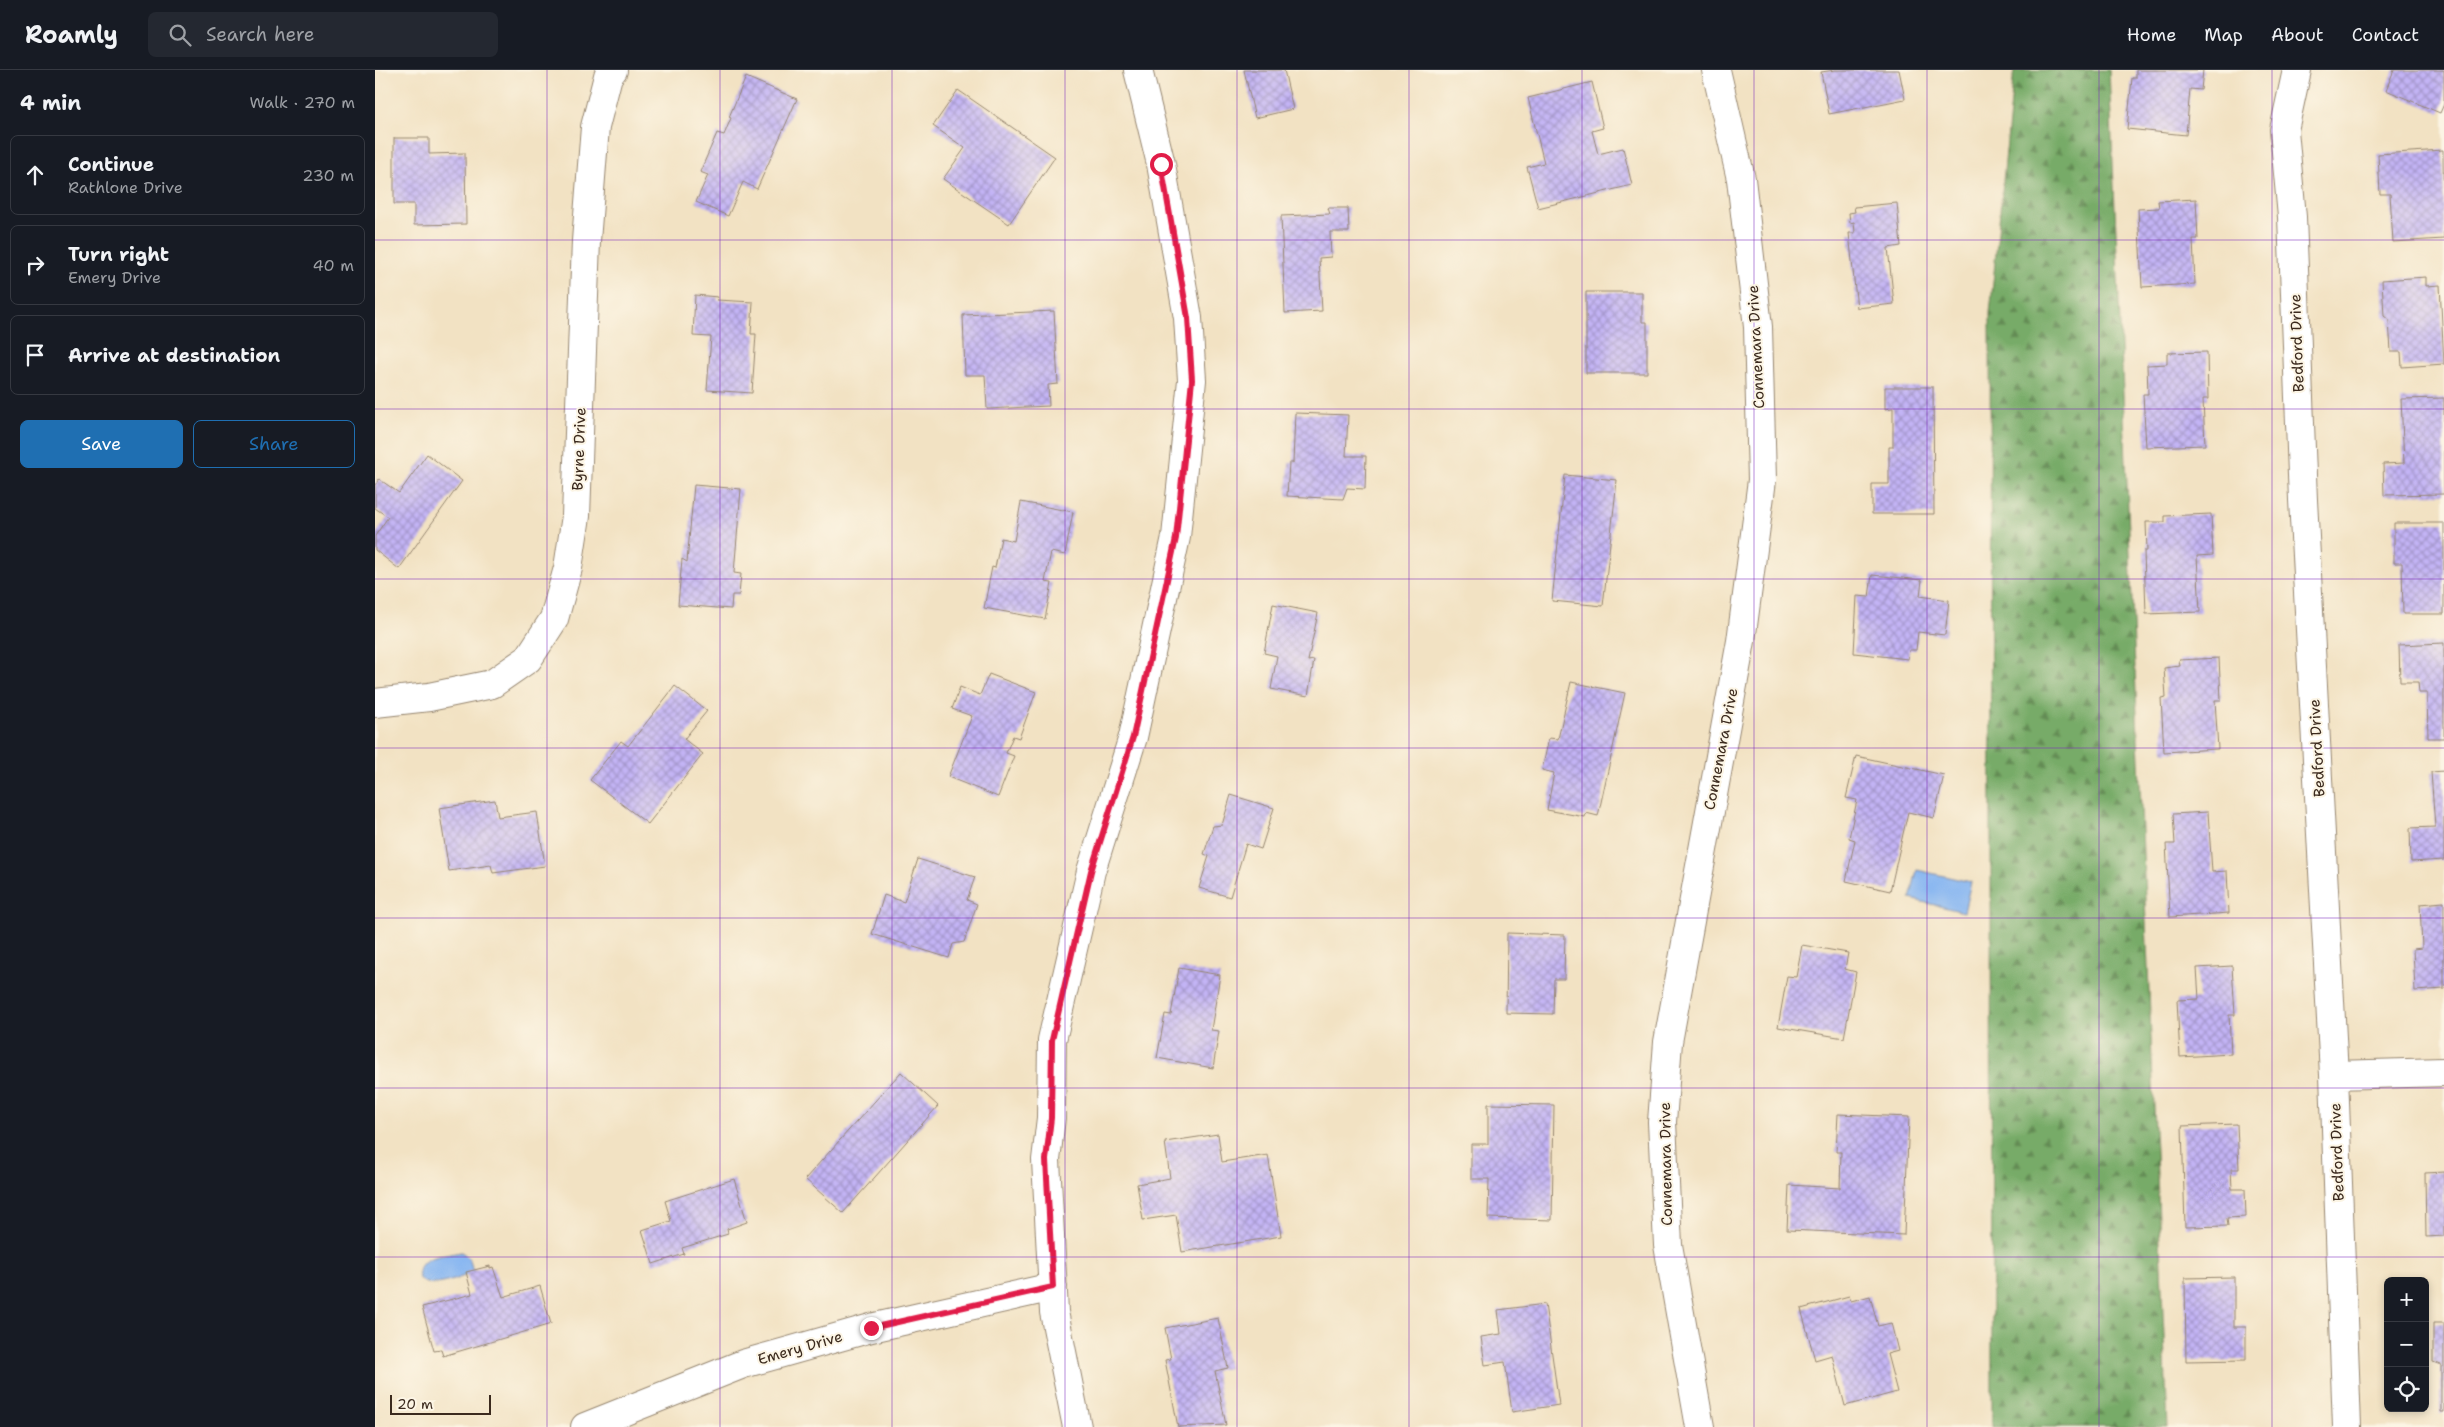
<!DOCTYPE html>
<html lang="en">
<head>
<meta charset="utf-8">
<style>
	body { margin:0; font-family:"Shantell Sans",sans-serif; background:#242831; color:#f1f3f6 }
	.controls { position:absolute; right:15px; bottom:15px; display:grid; overflow:hidden; border-radius:8px; box-shadow:0 2px 8px #0003 }
	.controls button { width:45px; height:45px; display:grid; place-items:center; padding:0; border:0; border-bottom:1px solid #363941; background:#171b24; color:#f1f3f6; font:25px sans-serif }
	.scale { position:absolute; left:15px; bottom:12px; width:101px; box-sizing:border-box; padding-left:5px; border:2px solid #3b2a1e; border-top:0; font-size:14px; line-height:18px; white-space:nowrap; color:#3b2a1e; -webkit-text-stroke:4px #fcf5e5; paint-order:stroke }
	.stop { position:absolute; width:15px; height:15px; margin:-11px; border:4px solid #e11d48; border-radius:50%; background:#fff }
	.stop.end { background:#e11d48; border-color:#fff; box-shadow:0 1px 5px #0008 }
	.list { margin:0; padding:0; list-style:none }
	h2 { display:flex; justify-content:space-between; align-items:center; height:65px; margin:0; padding:0 20px; font-size:21px }
	h2 small { font-size:16px; font-weight:400; color:#9ea1a6 }
	.list li { display:grid; grid-template-columns:32px 1fr auto; gap:15px; align-items:center; box-sizing:border-box; height:80px; margin:0 10px 10px; padding:0 10px; border:1px solid #363941; border-radius:8px }
	.list b { display:block; font-size:19px; white-space:nowrap }
	.list p { margin:0; font-size:16px; white-space:nowrap; color:#9ea1a6 }
	.list em { font-size:16px; font-style:normal; color:#9ea1a6 }
	.actions { display:flex; gap:10px; padding:15px 20px }
	.actions a { flex:1; padding:11px 0; border:1px solid #1f6fb2; border-radius:8px; text-align:center; font-size:18px; color:#1f6fb2 }
	.actions .main { background:#1f6fb2; color:#fff }
	.icon { flex:none; width:28px; height:28px; fill:none; stroke:currentColor; stroke-width:2; stroke-linecap:round; stroke-linejoin:round }
	.map { position:relative; flex:none; width:2069px; height:1357px; overflow:hidden }
	header { display:flex; align-items:center; gap:30px; box-sizing:border-box; height:70px; padding:0 25px; background:#171b24; border-bottom:1px solid #363941 }
	header strong { font-size:24px }
	nav { display:flex; gap:28px; margin-inline-start:auto; font-size:18px }
	.search { width:350px; height:45px; background:#242831; display:flex; align-items:center; gap:12px; box-sizing:border-box; padding:0 18px; border-radius:8px; color:#9ea1a6; font-size:19px }
	main { display:flex }
	aside { flex:1; background:#171b24 }
	.map>svg:first-child { display:block }
	.forest { fill:url(#forest-firs); stroke:#596a42 }
	.water { fill:#87b6f1; stroke:#617088 }
	.building { fill:url(#building-cross-hatch) }
	.lines { fill:none; stroke-linecap:round; stroke-linejoin:round }
	.street-casing { stroke:#968670; stroke-width:30 }
	.street { stroke:#fff; stroke-width:28 }
	.route { stroke:#e11d48; stroke-width:6 }
	.grid { fill:none; stroke:#7b2cbf; stroke-width:1; stroke-opacity:0.55 }
	.labels { text-anchor:middle; dominant-baseline:central; stroke-width:4; stroke-linejoin:round; paint-order:stroke }
	.street-label { font-size:15px; fill:#3b2a1e; stroke:#fcf5e5 }
</style>
</head>
<body>
<header>
<strong>Roamly</strong>
<div class="search"><svg class="icon" aria-label="search" viewBox="0 0 24 24"><circle cx="10" cy="10" r="6"/><path d="M15 15l6 6"/></svg>Search here</div>
<nav><a>Home</a><a>Map</a><a>About</a><a>Contact</a></nav>
</header>
<main>
<aside>
<h2>4 min<small>Walk · 270 m</small></h2>
<ul class="list">
<li><svg class="icon" aria-label="ahead" viewBox="0 0 24 24"><path d="M12 20V5M6 11l6-6 6 6"/></svg><div><b>Continue</b><p>Rathlone Drive</p></div><em>230 m</em></li>
<li><svg class="icon" aria-label="right" viewBox="0 0 24 24"><path d="M7 20v-9h11M14 6l5 5-5 5"/></svg><div><b>Turn right</b><p>Emery Drive</p></div><em>40 m</em></li>
<li><svg class="icon" aria-label="arrive" viewBox="0 0 24 24"><path d="M6 21V4h12l-3 4 3 4H6"/></svg><div><b>Arrive at destination</b></div></li>
</ul>
<div class="actions"><a class="main">Save</a><a>Share</a></div>
</aside>
<div class="map">
<svg width="2069" height="1357" viewBox="0 0 2069 1357">
	<defs>
		<pattern id="forest-firs" width="22" height="20" patternUnits="userSpaceOnUse" patternTransform="scale(1.25)"><rect width="22" height="20" fill="#77ab67"/><path d="M5 1l3.5 6h-7zM16 11l3.5 6h-7z" fill="#638b54"/></pattern>
		<pattern id="building-cross-hatch" width="8" height="8" patternUnits="userSpaceOnUse" patternTransform="scale(1.25)"><rect width="8" height="8" fill="#c3b4f5"/><path d="M0 0l8 8M0 8l8-8" fill="none" stroke="#a093c6"/></pattern>
	</defs>
	<rect width="100%" height="100%" fill="#fcf5e5"/>
	<filter id="ink" filterUnits="userSpaceOnUse"><feTurbulence type="fractalNoise" baseFrequency=".02" numOctaves="2"/><feDisplacementMap in="SourceGraphic" scale="10" xChannelSelector="R" yChannelSelector="G"/><feConvolveMatrix kernelMatrix="1 2 1 2 8 2 1 2 1" color-interpolation-filters="sRGB"/></filter>
	<filter id="wash" filterUnits="userSpaceOnUse"><feTurbulence type="fractalNoise" baseFrequency=".0096" numOctaves="4" result="noise"/><feDisplacementMap in="SourceGraphic" scale="20" xChannelSelector="R" yChannelSelector="G"/><feGaussianBlur stdDeviation="1.12" result="paint"/><feColorMatrix in="noise" values="0 0 0 0 0 0 0 0 0 0 0 0 0 0 0 0 0 1.4 0 .05"/><feComposite in="paint" operator="in"/></filter>
	<g filter="url(#wash)">
		<rect width="100%" height="100%" fill="#f2e2c3"/>
		<path class="forest" d="M1639,0H1734L1793,1357H1617L1615,243Z"/>
		<path class="water" d="M1542,800L1596,812L1589,842L1535,829Z
			M86,1182C95,1187 96,1192 98,1203C81,1208 60,1221 44,1209C40,1185 68,1186 86,1182Z"/>
		<g id="blocks">
			<path class="building" d="M869,0H909L918,39L880,48Z
				M1460,0H1524L1530,29L1454,44L1446,2Z
				M1761,0H1828L1826,20L1815,19L1811,65L1752,59L1757,8H1761Z
				M2019,0H2069V34L2065,43L2011,20Z
				M371,7L422,29L382,119L368,112L353,146L321,132L333,105L325,102L342,63L349,65L356,48L354,47Z
				M1217,12L1228,58L1217,61L1223,84L1248,78L1257,115L1163,138L1152,97L1169,93L1153,28Z
				M583,20L680,87L634,154L568,109L590,78L558,56Z
				M19,68H54V84L90,83L91,154L39,155V134H19Z
				M2068,80L2069,169L2018,172L2015,124H2005L2003,84Z
				M1821,129L1823,169H1818L1820,214L1767,217L1763,139L1784,138L1783,131Z
				M1522,133L1526,176L1513,178L1519,234L1482,238L1474,163H1480L1479,152L1475,153L1474,143L1480,142L1479,137Z
				M953,138H973L974,162H955L956,187L944,188L947,241L910,243L906,146L955,144Z
				M2051,207V216L2065,215L2069,294L2027,297L2026,282H2016L2014,250L2009,246L2007,210Z
				M1211,222H1267V252H1272V303H1211Z
				M320,225L343,227L342,230L378,232L376,264H381L377,323L332,320L336,267L318,266Z
				M679,241L683,314L673,315L674,336L612,339L610,305H590L588,245Z
				M1832,282L1833,329H1828L1830,375L1771,377L1768,324H1773L1772,295L1792,294V283Z
				M1510,317H1558L1559,444H1497V414H1514V377H1518V338L1510,339Z
				M2069,328V424L2009,425L2008,394L2029,393L2026,329Z
				M920,343L973,345L971,386H991L990,419L972,418L968,429L912,426L914,393H918Z
				M52,384L87,411L24,499L0,480V466L13,447L0,438V415L4,409L24,423Z
				M1190,405L1242,410L1228,536L1177,531Z
				M319,415L366,419L359,503L366,504L364,525H357L356,539L303,535L307,489L312,492Z
				M646,432L698,442L690,485L676,482L670,512L677,513L670,549L609,538L617,497L620,498L626,468L639,471Z
				M1836,444L1838,485L1822,486L1825,542L1771,544L1769,481H1772L1771,452H1790V446Z
				M2019,453H2069V544H2028L2027,493H2019Z
				M1497,505L1547,510L1545,526L1574,530L1570,565L1543,562L1541,580H1534L1533,589L1479,583L1482,526L1494,527Z
				M898,534L943,543L933,591L939,590L933,626L896,619L902,586L889,583Z
				M2069,573V668H2053L2052,623H2044L2043,612H2025L2024,575Z
				M1844,588L1846,630H1840L1843,679L1789,682L1786,628L1791,627L1789,598L1805,596L1804,590Z
				M614,604L661,622L644,668L638,666L631,683L639,686L623,727L573,707L597,646L577,639L585,617L605,625Z
				M1196,612L1250,623L1223,746L1211,743L1210,747L1172,740L1179,703L1167,700L1174,668L1183,669Z
				M300,616L332,641L309,669L328,684L273,754L215,710L246,671L253,676Z
				M1481,686L1569,705L1559,748L1533,742L1515,821L1471,811L1480,770L1474,768L1482,730L1471,728Z
				M2069,701V790L2036,792L2035,758L2060,757L2056,702Z
				M856,725L899,738L886,779L871,774L855,827L824,818L834,786L829,784L838,756L847,755Z
				M120,730L123,747L162,742L170,796L118,803L116,795L74,801L64,738Z
				M1833,742L1837,802L1852,801L1854,843L1795,847L1791,774H1800L1798,744Z
				M543,789L600,807L592,830L602,834L589,872L578,874L574,888L497,864L509,825L529,832Z
				M2069,832V919L2040,921L2038,879L2047,878L2045,834Z
				M1132,863L1190,865L1189,909H1179L1178,944L1131,943Z
				M1427,875L1473,883L1470,899L1481,902L1469,968L1403,957L1412,906L1421,907Z
				M1857,896L1860,945H1854L1856,984L1805,987L1802,930L1824,929L1822,898Z
				M804,898L845,905L836,960L844,961L838,998L782,988L790,944L796,945Z
				M526,1002L563,1036L468,1143L430,1109Z
				M1113,1034L1179,1035L1177,1150L1113,1148L1114,1109H1096V1074H1113Z
				M1463,1044L1534,1047L1529,1165L1412,1160L1414,1115L1465,1118L1466,1082H1461Z
				M1862,1054L1864,1099H1856L1857,1119H1870L1871,1147L1852,1148L1853,1156L1810,1157L1807,1056Z
				M843,1064L847,1092L893,1085L906,1166L807,1182L801,1145L768,1150L762,1114L795,1108L790,1072Z
				M2069,1102V1166L2051,1167L2050,1103Z
				M359,1109L372,1152L352,1159L353,1164L307,1178L309,1184L278,1194L267,1160L296,1151L290,1131Z
				M115,1196V1198L118,1197L128,1227L165,1216L176,1254L68,1286L66,1280L59,1281L47,1237L97,1224L91,1202Z
				M1859,1207V1257H1871V1290L1811,1291L1810,1208Z
				M1474,1226L1476,1231L1495,1226L1503,1256L1516,1253L1523,1281L1512,1284L1522,1322L1470,1336L1457,1285L1440,1290L1426,1239Z
				M1170,1234L1184,1335L1137,1342L1130,1292L1110,1295L1106,1267L1126,1264L1123,1240Z
				M843,1248L853,1298L840,1301L851,1355L803,1357L790,1290L796,1289L790,1258Z
				M2058,1253H2069V1342H2066V1295L2058,1292Z"/>
		</g>
	</g>
	<g filter="url(#ink)">
		<use href="#blocks" fill-opacity="0" stroke="#968670" stroke-width="1"/>
		<g class="lines">
			<defs>
				<path id="street" d="M1922,0L1909,60L1917,147L1928,430L1959,1005L1972,1357
					M0,633L54,627L117,614L153,589L179,549L193,498L201,446L211,171L220,57L233,6L238,0
					M1959,1005L2069,1002
					M210,1357L368,1294L496,1258L678,1217
					M702,1357L679,1242L671,1090L676,1048L677,970L716,801L758,667L801,467L817,310L813,248L786,94L763,0
					M1325,1357L1293,1175L1287,1052L1293,972L1366,571L1387,410L1383,257L1366,109L1341,0"/>
			</defs>
			<use href="#street" class="street-casing"/>
			<use href="#street" class="street"/>
		</g>
	</g>
	<g class="lines" filter="url(#ink)">
		<path class="route" d="M496,1258L678,1217L671,1090L676,1048L677,970L716,801L758,667L801,468L817,310L813,248L786,94"/>
	</g>
	<path class="grid" d="M172,0V1357M345,0V1357M517,0V1357M690,0V1357M862,0V1357M1034,0V1357M1207,0V1357M1379,0V1357M1552,0V1357M1724,0V1357M1897,0V1357M0,170H2069M0,339H2069M0,509H2069M0,678H2069M0,848H2069M0,1018H2069M0,1187H2069"/>
	<g class="labels">
		<g class="street-label">
			<text transform="translate(1922 273) rotate(-92)">Bedford Drive</text>
			<text transform="translate(1381 277) rotate(-93)">Connemara Drive</text>
			<text transform="translate(204 379) rotate(-88)">Byrne Drive</text>
			<text transform="translate(1942 678) rotate(-93)">Bedford Drive</text>
			<text transform="translate(1346 679) rotate(-79)">Connemara Drive</text>
			<text transform="translate(1962 1082) rotate(-92)">Bedford Drive</text>
			<text transform="translate(1291 1094) rotate(-91)">Connemara Drive</text>
			<text transform="translate(425 1278) rotate(-16)">Emery Drive</text>
		</g>
	</g>
</svg>
<div class="controls">
<button>+</button>
<button>−</button>
<button><svg class="icon" aria-label="locate" viewBox="0 0 24 24"><circle cx="12" cy="12" r="6"/><path d="M12 2v4M12 18v4M2 12h4M18 12h4"/></svg></button>
</div>
<div class="scale">20 m</div>
<div class="stop" style="left:786px;top:94px"></div>
<div class="stop end" style="left:496px;top:1258px"></div>
</div>
</main>
</body>
</html>
